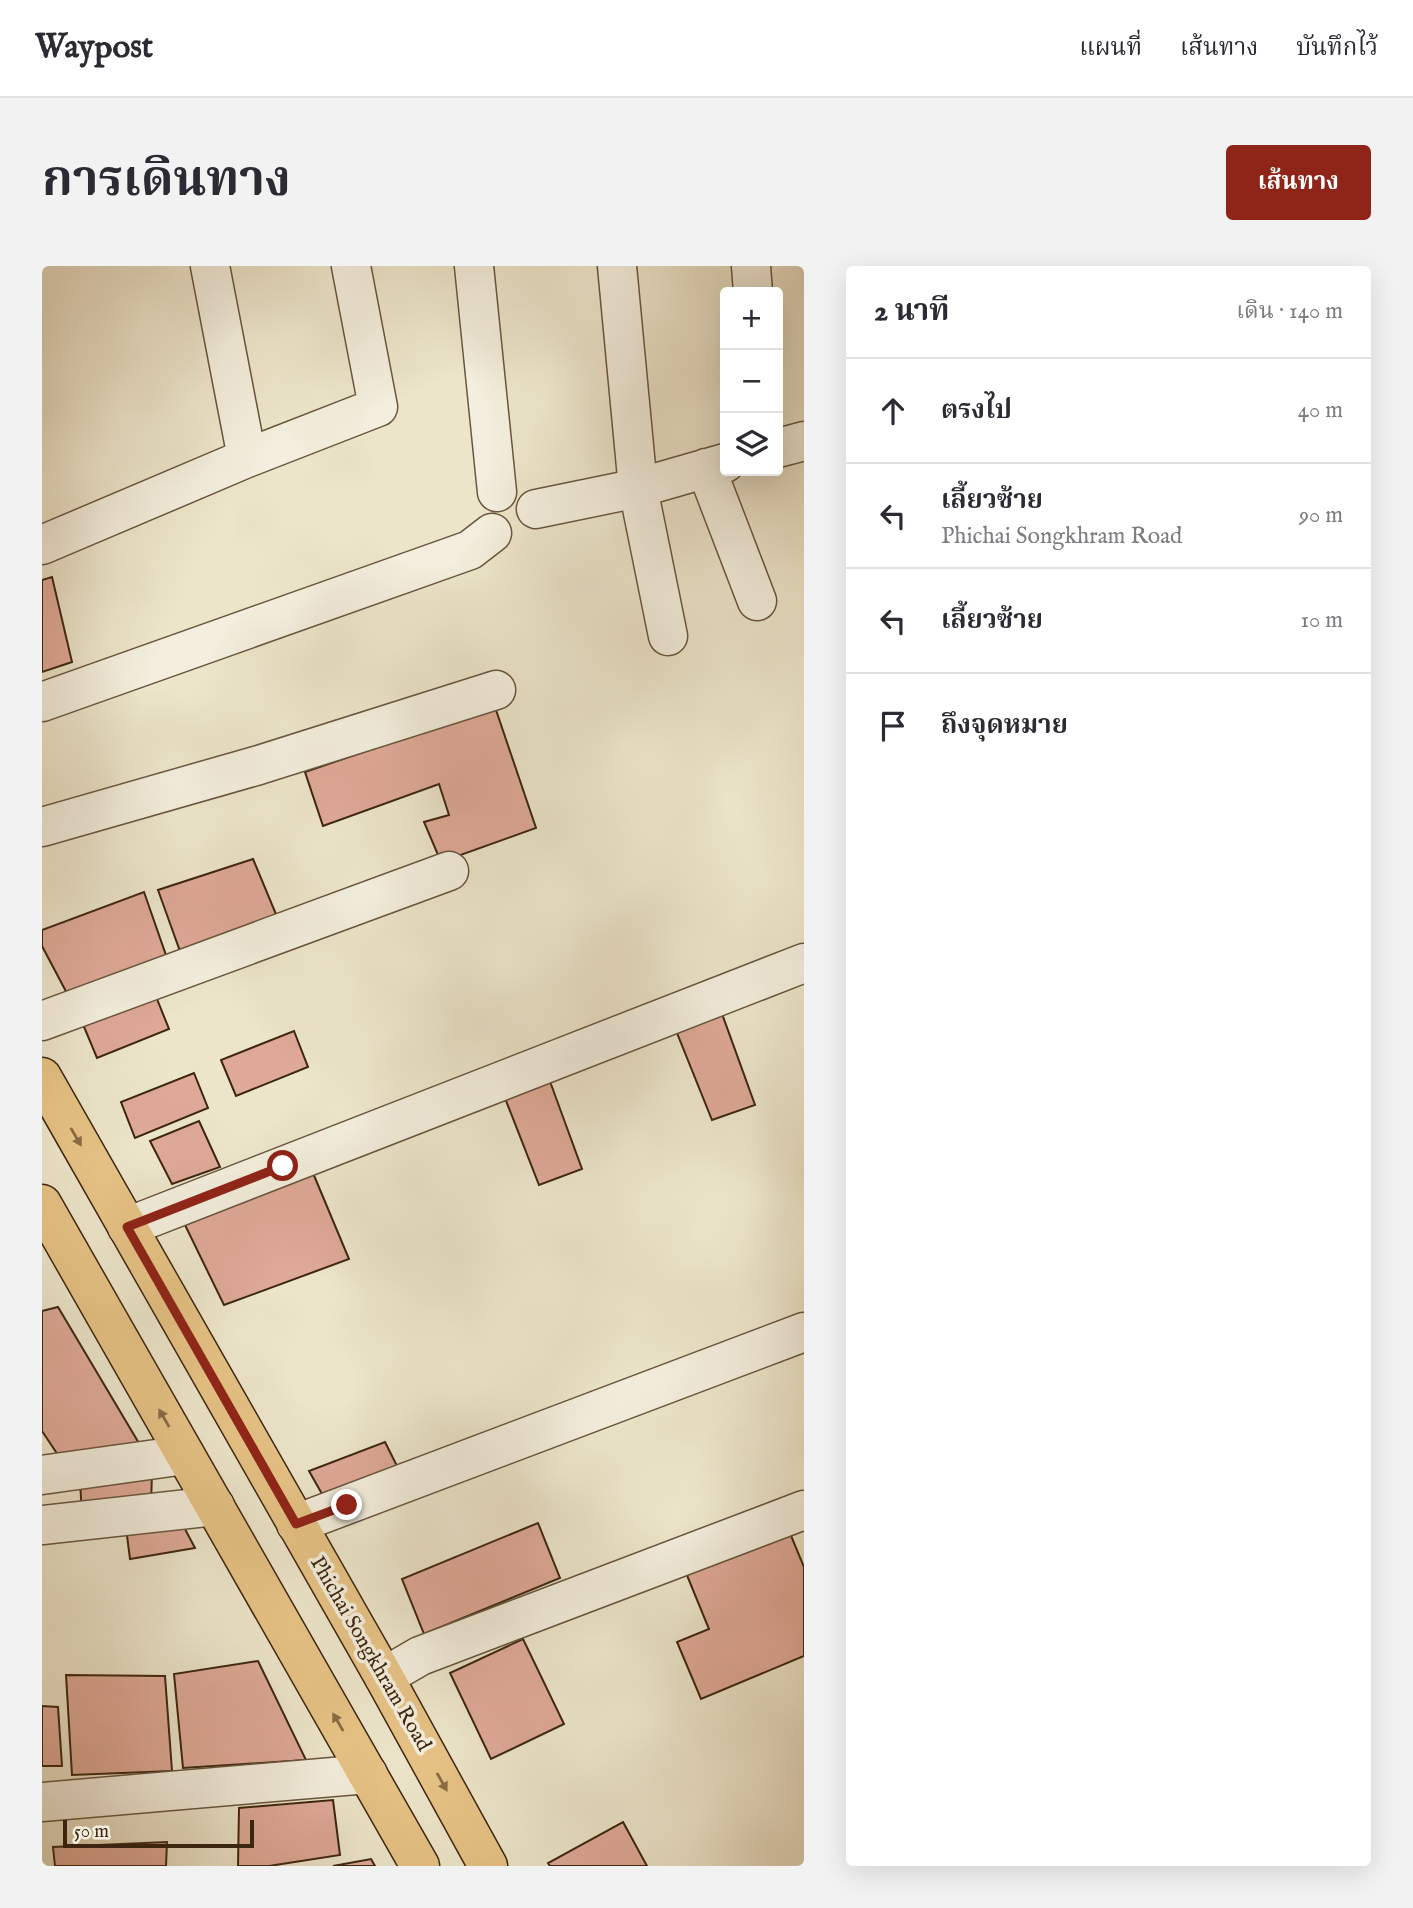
<!DOCTYPE html>
<html lang="th">
<head>
<meta charset="utf-8">
<style>
	body { margin:0; font-family:"IM FELL English","Noto Serif Thai",serif; background:#f2f2f3; color:#2b2b33 }
	.controls { position:absolute; right:21px; top:21px; display:grid; overflow:hidden; border-radius:7px; box-shadow:0 7px 28px #0002 }
	.controls button { width:63px; height:63px; display:grid; place-items:center; padding:0; border:0; border-bottom:2px solid #e1e1e2; background:#fff; color:#2b2b33; font:35px sans-serif }
	.scale { position:absolute; left:21px; bottom:18px; width:191px; box-sizing:border-box; padding-left:7px; border:4px solid #3d260f; border-top:0; font-size:19px; line-height:24px; white-space:nowrap; color:#3d260f; -webkit-text-stroke:5px #f3eedd; paint-order:stroke }
	.stop { position:absolute; width:21px; height:21px; margin:-16px; border:5px solid #8f2418; border-radius:50%; background:#fff }
	.stop.end { background:#8f2418; border-color:#fff; box-shadow:0 2px 7px #0008 }
	.list { margin:0; padding:0; list-style:none }
	h2 { display:flex; justify-content:space-between; align-items:center; height:91px; margin:0; padding:0 28px; font-size:30px }
	h2 small { font-size:23px; font-weight:400; color:#7c7c81 }
	.list li { display:grid; grid-template-columns:46px 1fr auto; gap:21px; align-items:center; box-sizing:border-box; height:105px; padding:0 28px; border-top:2px solid #e1e1e2 }
	.list b { display:block; font-size:26px; white-space:nowrap }
	.list p { margin:0; font-size:23px; white-space:nowrap; color:#7c7c81 }
	.list em { font-size:23px; font-style:normal; color:#7c7c81 }
	.icon { flex:none; width:38px; height:38px; fill:none; stroke:currentColor; stroke-width:2; stroke-linecap:round; stroke-linejoin:round }
	.map { position:relative; flex:none; width:762px; height:1600px; overflow:hidden; border-radius:7px }
	header { display:flex; align-items:center; gap:42px; box-sizing:border-box; height:98px; padding:0 35px; background:#fff; border-bottom:2px solid #e1e1e2 }
	header strong { font-size:33px }
	nav { display:flex; gap:38px; margin-inline-start:auto; font-size:24px }
	.intro { display:flex; align-items:center; justify-content:space-between; box-sizing:border-box; height:168px; padding:0 42px }
	h1 { margin:0; font-size:49px }
	.button { padding:18px 32px; border-radius:7px; background:#8f2418; color:#fff; font-size:24px; font-weight:700 }
	main { display:flex; gap:42px; padding:0 42px }
	aside { flex:1; background:#fff; border-radius:7px; box-shadow:0 7px 28px #0002 }
	.map>svg:first-child { display:block }
	.building { fill:#dea997; stroke:#3d260f; stroke-width:2 }
	.lines { fill:none; stroke-linecap:round; stroke-linejoin:round }
	.minor-casing { stroke:#69563e; stroke-width:41 }
	.major-casing { stroke:#3d260f; stroke-width:41 }
	.minor { stroke:#f3eedd; stroke-width:38 }
	.major { stroke:#e6c285; stroke-width:38 }
	.oneway { fill:#896c44 }
	.route { stroke:#8f2418; stroke-width:9 }
	.labels { text-anchor:middle; dominant-baseline:central; stroke-width:7; stroke-linejoin:round; paint-order:stroke }
	.street-label { font-size:21px; fill:#3d260f; stroke:#f3eedd }
</style>
</head>
<body>
<header>
<strong>Waypost</strong>
<nav><a>แผนที่</a><a>เส้นทาง</a><a>บันทึกไว้</a></nav>
</header>
<div class="intro"><h1>การเดินทาง</h1><a class="button">เส้นทาง</a></div>
<main>
<div class="map">
<svg width="762" height="1600" viewBox="0 0 762 1600">
	<rect width="100%" height="100%" fill="#ece5ca"/>
	<filter id="stains"><feTurbulence type="fractalNoise" baseFrequency=".00286" numOctaves="4"/><feColorMatrix values="0 0 0 0 .2 0 0 0 0 .09 0 0 0 0 .02 0 0 0 .5 -.17"/></filter>
	<radialGradient id="worn" r=".72"><stop offset=".6" stop-color="#630" stop-opacity="0"/><stop offset="1" stop-color="#630" stop-opacity=".3"/></radialGradient>
	<path class="building" d="M10,311L30,396L0,406V314Z
		M453,441L494,562L399,596L382,556L407,549L397,518L281,560L263,506Z
		M211,593L236,653L139,688L116,624Z
		M102,626L126,695L28,733L0,680V664Z
		M113,728L127,763L55,792L40,756Z
		M679,745L713,839L670,854L633,762Z
		M252,765L266,801L194,830L179,794Z
		M152,807L166,842L93,872L79,836Z
		M506,810L540,903L497,919L461,827Z
		M157,855L178,901L130,918L108,875Z
		M271,907L307,993L182,1039L143,959Z
		M16,1041L101,1184L20,1195L0,1165V1045Z
		M343,1176L358,1206L284,1235L267,1205Z
		M110,1206L109,1240L40,1252L38,1213Z
		M134,1246L153,1282L88,1293L83,1254Z
		M496,1257L518,1312L382,1368L360,1313Z
		M745,1260L762,1301V1390L659,1433L635,1376L667,1363L642,1302Z
		M481,1373L522,1458L449,1493L408,1407Z
		M216,1395L264,1494L141,1502L132,1408Z
		M24,1409L123,1410L130,1505L30,1509Z
		M0,1440L16,1441L20,1500H0Z
		M291,1534L298,1589L227,1600H196L197,1542Z
		M581,1556L605,1600H508L506,1597Z
		M125,1576L124,1600H13L11,1581Z
		M329,1593L333,1600H291Z"/>
	<g class="lines">
		<defs>
			<path id="minor" d="M168,0L205,192
				M432,0L455,226
				M575,0L596,222L626,370
				M709,0L711,26
				M736,182L762,175
				M664,202L715,335
				M494,243L596,222L683,197
				M0,279L205,192L336,141L309,0
				M0,436L428,284L450,267
				M0,561L217,499L454,424
				M0,755L407,605
				M85,961L762,697
				M0,1209L143,1189
				M254,1258L762,1066
				M0,1259L173,1240
				M342,1411L378,1390L762,1244
				M0,1536L326,1508"/>
			<path id="major" d="M0,811L342,1411L446,1600
				M0,938L378,1600"/>
		</defs>
		<use href="#minor" class="minor-casing"/>
		<use href="#major" class="major-casing"/>
		<use href="#minor" class="minor"/>
		<use href="#major" class="major"/>
	</g>
	<defs><path id="oneway-solid" d="M-6-.8H1V-3.2L6.5 0L1 3.2V.8H-6Z" transform="scale(1.75)"/></defs>
	<g class="oneway">
		<use href="#oneway-solid" transform="translate(34 871) rotate(60)"/>
		<use href="#oneway-solid" transform="translate(122 1152) rotate(-120)"/>
		<use href="#oneway-solid" transform="translate(296 1456) rotate(-120)"/>
		<use href="#oneway-solid" transform="translate(400 1516) rotate(61)"/>
	</g>
	<g class="lines">
		<path class="route" d="M241,900L85,961L254,1258L305,1239"/>
	</g>
	<g class="labels">
		<g class="street-label">
			<text transform="translate(328 1388) rotate(60)">Phichai Songkhram Road</text>
		</g>
	</g>
	<rect width="100%" height="100%" filter="url(#stains)"/>
	<rect width="100%" height="100%" fill="url(#worn)"/>
</svg>
<div class="controls">
<button>+</button>
<button>−</button>
<button><svg class="icon" aria-label="layers" viewBox="0 0 24 24"><path d="M12 4l9 5-9 5-9-5zM3 14l9 5 9-5"/></svg></button>
</div>
<div class="scale">50 m</div>
<div class="stop" style="left:241px;top:900px"></div>
<div class="stop end" style="left:305px;top:1239px"></div>
</div>
<aside>
<h2>2 นาที<small>เดิน · 140 m</small></h2>
<ul class="list">
<li><svg class="icon" aria-label="ahead" viewBox="0 0 24 24"><path d="M12 20V5M6 11l6-6 6 6"/></svg><div><b>ตรงไป</b></div><em>40 m</em></li>
<li><svg class="icon" aria-label="left" viewBox="0 0 24 24"><path d="M17 20v-9H6M10 6l-5 5 5 5"/></svg><div><b>เลี้ยวซ้าย</b><p>Phichai Songkhram Road</p></div><em>90 m</em></li>
<li><svg class="icon" aria-label="left" viewBox="0 0 24 24"><path d="M17 20v-9H6M10 6l-5 5 5 5"/></svg><div><b>เลี้ยวซ้าย</b></div><em>10 m</em></li>
<li><svg class="icon" aria-label="arrive" viewBox="0 0 24 24"><path d="M6 21V4h12l-3 4 3 4H6"/></svg><div><b>ถึงจุดหมาย</b></div></li>
</ul>
</aside>
</main>
</body>
</html>
